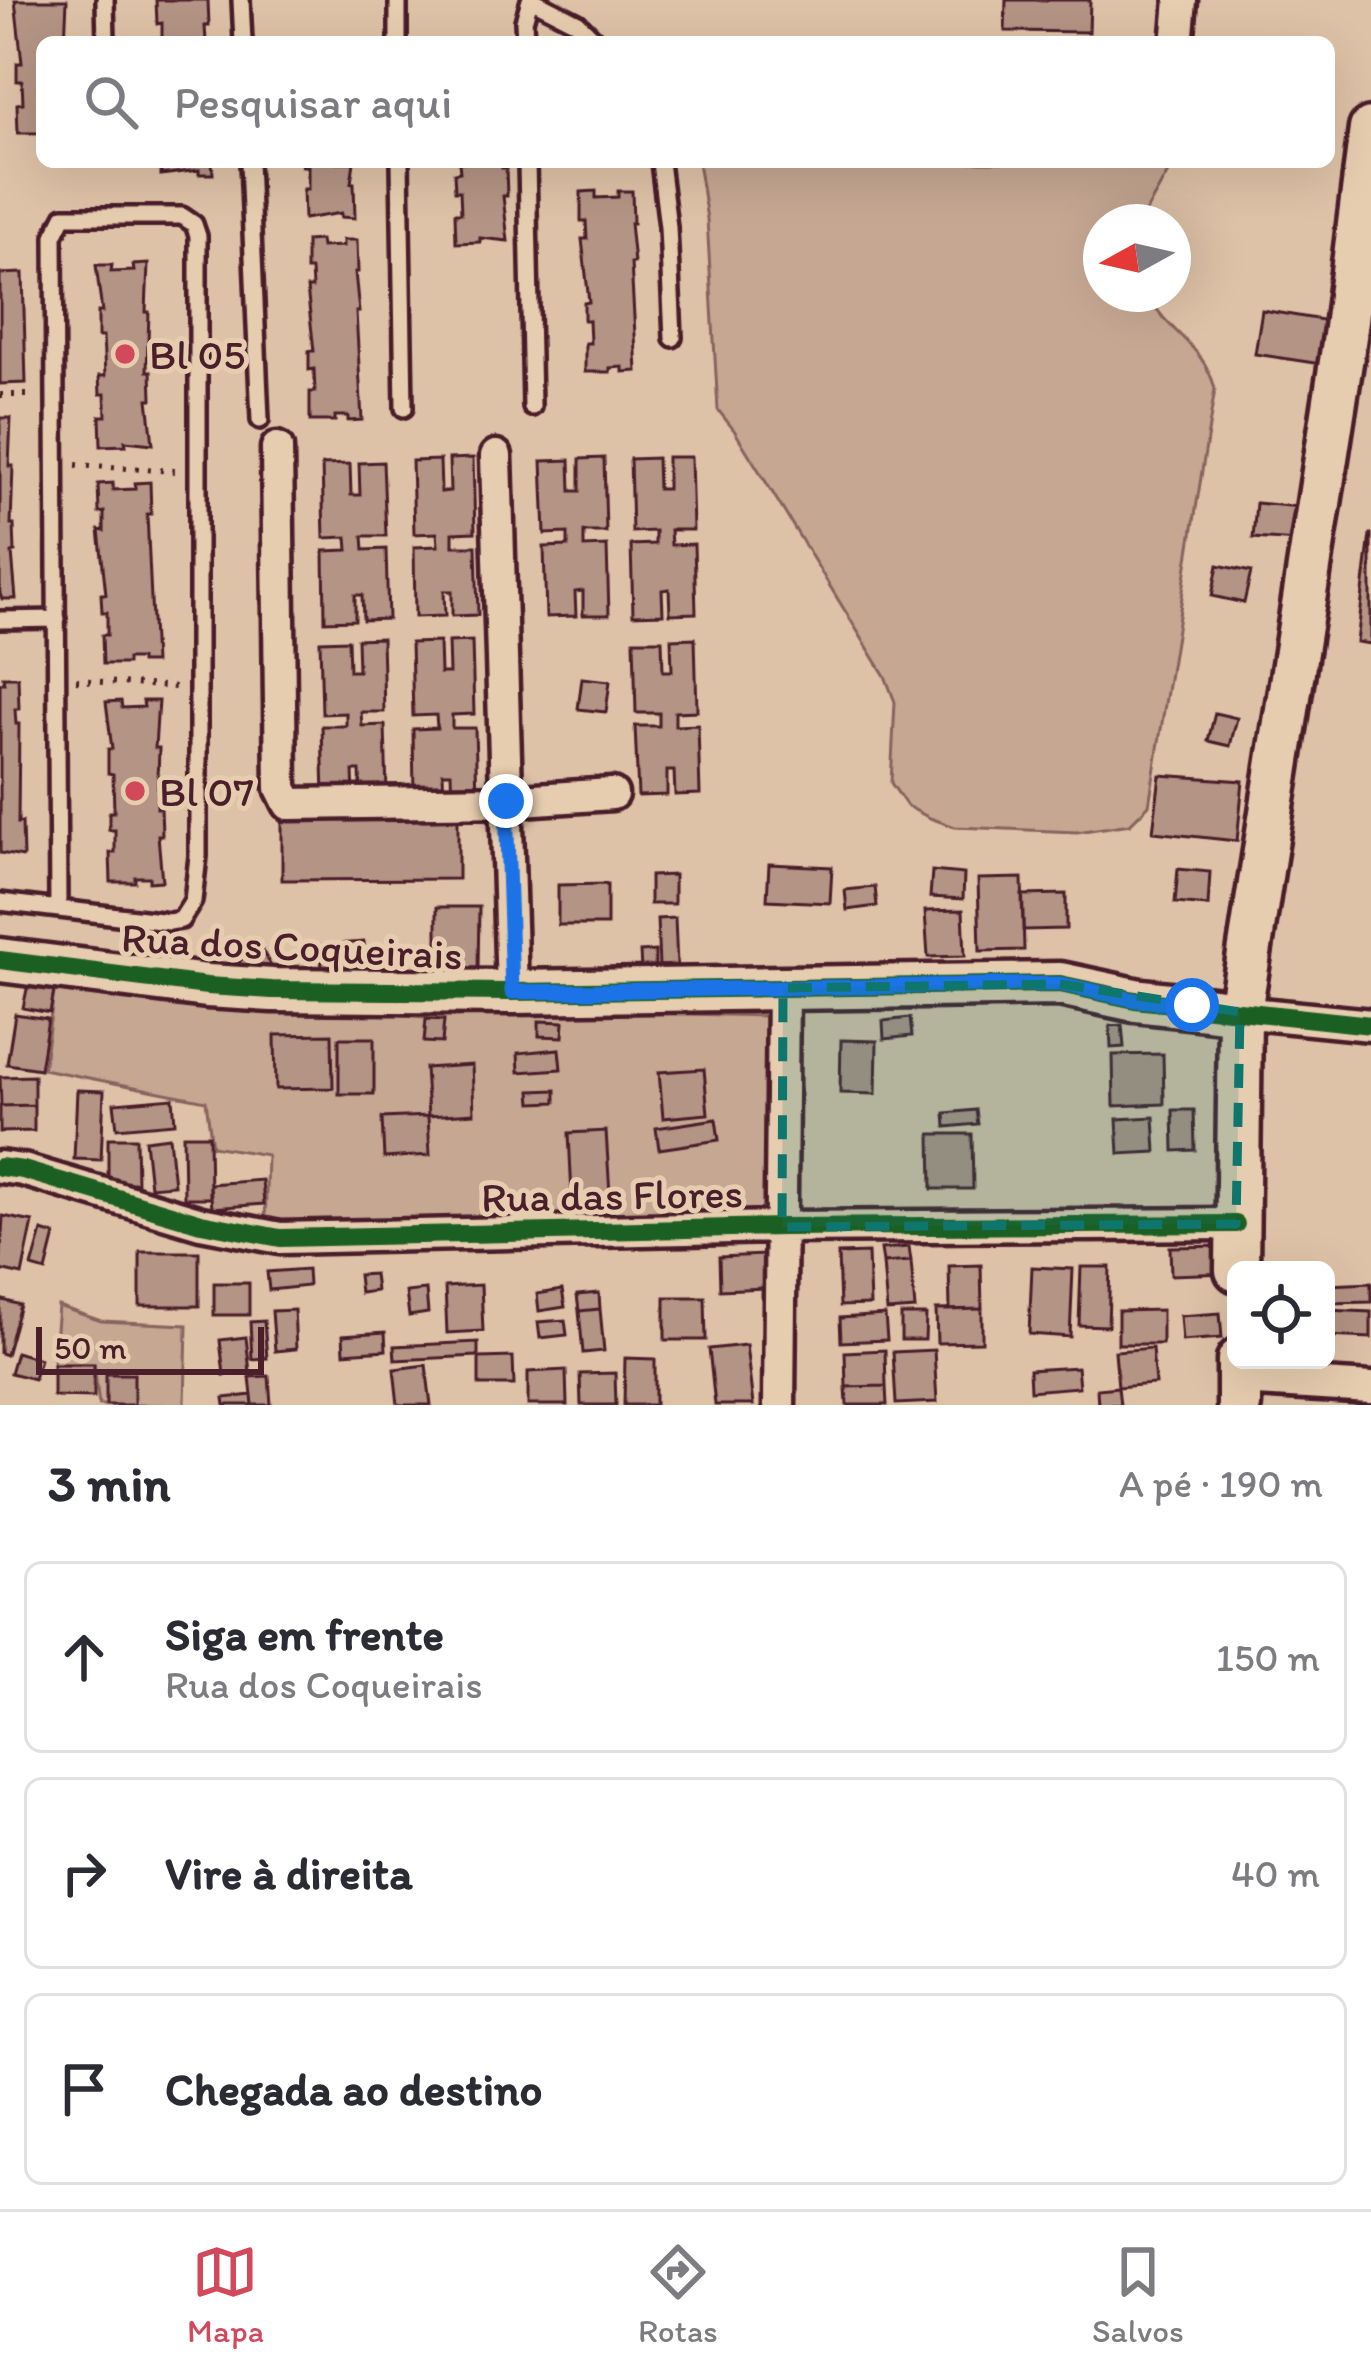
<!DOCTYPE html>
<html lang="pt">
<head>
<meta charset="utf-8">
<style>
	body { margin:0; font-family:Itim,sans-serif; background:#f2f2f3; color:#2b2b33 }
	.controls { position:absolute; right:36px; bottom:36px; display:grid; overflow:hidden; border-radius:18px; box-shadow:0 12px 48px #0002 }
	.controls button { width:108px; height:108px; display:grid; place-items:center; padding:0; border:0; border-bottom:3px solid #e1e1e2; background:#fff; color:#2b2b33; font:60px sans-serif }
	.compass { position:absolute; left:1083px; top:204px; width:108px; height:108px; border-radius:50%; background:#fff; box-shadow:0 12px 48px #0002; rotate:262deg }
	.scale { position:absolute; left:36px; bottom:30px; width:228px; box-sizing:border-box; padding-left:12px; border:6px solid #4a1f2b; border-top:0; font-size:33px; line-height:42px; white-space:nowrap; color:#4a1f2b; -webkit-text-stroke:9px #e7cdaf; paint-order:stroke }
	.stop { position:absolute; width:36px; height:36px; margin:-27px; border:9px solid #1a73e8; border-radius:50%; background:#fff }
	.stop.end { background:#1a73e8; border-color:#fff; box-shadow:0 3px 12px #0008 }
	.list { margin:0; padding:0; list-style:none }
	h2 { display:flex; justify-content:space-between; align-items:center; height:156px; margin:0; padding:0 48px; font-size:51px }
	h2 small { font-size:39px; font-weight:400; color:#7c7c81 }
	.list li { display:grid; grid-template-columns:78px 1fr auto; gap:36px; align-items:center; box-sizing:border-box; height:192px; margin:0 24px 24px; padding:0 24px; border:3px solid #e1e1e2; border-radius:18px }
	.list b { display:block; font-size:45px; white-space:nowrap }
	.list p { margin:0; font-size:39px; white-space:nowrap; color:#7c7c81 }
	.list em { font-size:39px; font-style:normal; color:#7c7c81 }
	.icon { flex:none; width:66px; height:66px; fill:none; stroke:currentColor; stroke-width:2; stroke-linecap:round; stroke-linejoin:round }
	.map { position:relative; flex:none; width:1371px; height:1405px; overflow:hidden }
	.search { position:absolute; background:#fff; box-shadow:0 12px 48px #0002; left:36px; right:36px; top:36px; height:132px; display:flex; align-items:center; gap:30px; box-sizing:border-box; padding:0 42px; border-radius:18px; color:#7c7c81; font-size:45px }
	.sheet { height:804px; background:#fff }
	nav { display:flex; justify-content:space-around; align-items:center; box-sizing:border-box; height:168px; border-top:3px solid #e1e1e2; background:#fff; font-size:33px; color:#7c7c81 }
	nav a { display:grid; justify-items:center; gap:6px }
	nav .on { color:#d1495b }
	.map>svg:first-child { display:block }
	.green { fill:#c5a792; stroke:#88635e; stroke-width:3 }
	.building { fill:#b49484; stroke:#4a1f2b; stroke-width:3 }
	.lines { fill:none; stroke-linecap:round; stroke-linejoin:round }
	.lane-casing { stroke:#4a1f2b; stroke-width:24 }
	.street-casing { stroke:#4a1f2b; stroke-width:39 }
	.secondary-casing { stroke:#4a1f2b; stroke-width:51 }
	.path { stroke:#4a1f2b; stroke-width:6; stroke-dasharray:3 9; stroke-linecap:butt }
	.lane { stroke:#e7cdaf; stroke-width:15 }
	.street { stroke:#e7cdaf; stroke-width:30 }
	.secondary { stroke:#e7cdaf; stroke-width:42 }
	.cycleway-casing { stroke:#e7cdaf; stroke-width:26 }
	.cycleway { stroke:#1b5e20; stroke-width:18 }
	.route { stroke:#1a73e8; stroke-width:15 }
	.marked { fill:#0f766e; fill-opacity:0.2; stroke:#0f766e; stroke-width:9; stroke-dasharray:24 15; stroke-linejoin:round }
	.poi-dot { fill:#d1495b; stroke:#e7cdaf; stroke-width:4.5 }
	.labels { text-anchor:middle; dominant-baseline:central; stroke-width:10; stroke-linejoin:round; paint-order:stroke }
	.poi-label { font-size:42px; fill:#4a1f2b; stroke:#e7cdaf; text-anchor:start }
	.street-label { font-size:42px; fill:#4a1f2b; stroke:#e7cdaf }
</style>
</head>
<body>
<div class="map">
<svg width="1371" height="1405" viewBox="0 0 1371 1405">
	<rect width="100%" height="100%" fill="#dec2a7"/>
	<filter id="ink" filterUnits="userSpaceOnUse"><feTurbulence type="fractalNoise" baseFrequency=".00833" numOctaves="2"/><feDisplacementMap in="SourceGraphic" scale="24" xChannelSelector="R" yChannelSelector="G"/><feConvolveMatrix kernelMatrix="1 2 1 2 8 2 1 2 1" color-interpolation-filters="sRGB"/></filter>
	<g filter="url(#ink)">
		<path class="green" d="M698,162H1174L1140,222H1101V294H1147C1168,334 1204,344 1215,389L1149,805L1130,824L1077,832L955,827L930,818L907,806L891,783L895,702L885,676L734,430L718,410L707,219Z
			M56,979L423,1017L603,1012L767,1016L765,1210L265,1225L267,1155L212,1146L206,1101L43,1069Z
			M58,1306L101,1321L187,1325L185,1405H99L94,1364H53Z"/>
		<path class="building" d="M15,0H67L65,42H42V133H18L17,104L23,103L22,81H17V63H22Z
			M156,0H208L209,26H205L206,41L209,42H158L162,41V23L157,24Z
			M1006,0H1090L1089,32L1005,31Z
			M161,162H212L213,174H199V170L161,175Z
			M302,162H354L351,183H354L355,218L341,217V213L304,219L303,189H308V166H302Z
			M459,162H502V168H506L507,196H503L508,241L480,238V242L456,243L455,213H461L460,191H455L454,173L460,172Z
			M596,191V198L618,197V191H632L633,223H630L634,263H631L637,371L623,372V367L610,368V372H585V343H590L589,320H584V303L589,302L582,239H587L586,221H581V192Z
			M320,240L321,247L343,246V240H357L358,272H355L359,312H356L362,420L348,421V416H335V421H310V392H315L314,369L309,370V351H314L307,288H312L311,270H306V241Z
			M148,264L146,312H149L147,371H151L152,399H148L153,444L125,441L126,445L101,446L100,416H106L105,394H100L99,376H105L103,337H98V312H102L96,265H112L111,272L134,271L133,265Z
			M23,273L26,383L0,384V274Z
			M1262,310L1328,321L1321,364L1255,354Z
			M0,418H11L9,466H13L11,525H14L15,552L12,553L16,599H2L0,594Z
			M667,457H691L693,530H670L671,545L694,544L696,613L670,614L669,589L662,590L663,614L633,615L631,545L655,544V531L632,532L630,459L657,458L658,489H667Z
			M473,458L475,532L453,533V546H476L478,615L452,616V591H444L445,616L415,617L414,547L438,546L437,533L414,534L412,461L440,460L441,492L450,491L449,459Z
			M604,458L606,532H584V547L607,546L609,615H583V591L575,592L576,616L546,617L544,547L568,546V533L545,534L542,461L570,460L571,491H580V459Z
			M383,462L386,536H363L364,550L386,549L388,619L363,620L362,595H355V620L325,621L324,551L348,550L347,537L324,538L322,465L350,464L351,495H360L359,463Z
			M150,482L151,514H147L154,663H140V659H127V664H103L102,635H107V612H102L101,594H106L99,530L104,531V512L99,513L98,484L113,483V490L135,489V483Z
			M1256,503L1300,507L1297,541L1253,538Z
			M1370,534H1371V644L1357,642Z
			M1218,565L1251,572L1244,603L1212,596Z
			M382,638L384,712H361L362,726L385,725L387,795H361L360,771H353L354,796H324L322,726H346V713L322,714L320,641L348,640L349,671H358L357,639Z
			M695,638L697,711L675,712V726L698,725L700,794L675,795L674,771H667V795L638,796L635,726H659V713H636L634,640H662L663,671H672L671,639Z
			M472,641L474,714L452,715V728H475L477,797L452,798L451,773H443L444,798L414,799L413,729L437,728L436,715L413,716L411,643L439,642L440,673H449L448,642Z
			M3,677H18L19,709H15L16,724H19L18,823L22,822L23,857L0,853V683H4Z
			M582,678L610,681L606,712L578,709Z
			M121,701L122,708L144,707L143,701H158L155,748H159L157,808H161L162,835H158L162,881L149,882V877H135V882H111L110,853H115V830H109V812H114L113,774L108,773V749H112L106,702Z
			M1215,713L1237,718L1230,746L1208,741Z
			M1160,775L1243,781L1237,841L1153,832Z
			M282,810H458V879L282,880Z
			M769,864L832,867L830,903L767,900Z
			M1178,869L1210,872L1208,906L1175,903Z
			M932,871L964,874L963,899L930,897Z
			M674,875V904H650V876Z
			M1022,878L1024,950L980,951L978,879Z
			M607,884V925H558V885Z
			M875,887L877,906L847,910L845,890Z
			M1066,894V929L1023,930L1022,895Z
			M437,907H479L478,972L437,971Z
			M963,910L965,956L928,957L925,911Z
			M675,918L677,965L659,966L657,919Z
			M364,942L366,966L322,970L321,945Z
			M250,949L262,950L272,968L270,976L238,978L236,966Z
			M655,951V970H641L640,952Z
			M30,975L56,980L50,1013L23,1008Z
			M15,1014L48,1019L40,1069L7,1064Z
			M910,1018L912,1036L884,1039L883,1021Z
			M426,1019L444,1020L442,1043L424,1042Z
			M539,1021L564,1022L563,1037L539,1036Z
			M1122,1025L1124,1047L1111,1048L1110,1026Z
			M332,1034L333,1088L276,1089L275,1035Z
			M339,1038H374V1094H339Z
			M841,1040L877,1041L876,1094L840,1093Z
			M559,1049L561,1069L519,1072L518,1053Z
			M1163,1054L1164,1104L1114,1106L1113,1055Z
			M472,1065L474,1113L428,1116L425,1068Z
			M704,1069L708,1114L663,1118L659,1072Z
			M34,1076V1105L1,1106L0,1077Z
			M77,1090L104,1091L101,1160L74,1159Z
			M556,1090V1102L532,1103L531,1091Z
			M173,1098L175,1123L117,1128L114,1103Z
			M34,1105V1131L0,1132V1106Z
			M976,1110L978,1124L946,1127L945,1113Z
			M1173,1110H1194L1195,1150L1174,1151Z
			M428,1116L430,1155L384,1158L382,1118Z
			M1154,1117L1156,1152L1119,1154L1117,1119Z
			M716,1119L719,1140L659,1149L656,1128Z
			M606,1131L610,1194L572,1196L569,1133Z
			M931,1134H972L973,1189H932Z
			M183,1135H209L210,1198H184Z
			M169,1137L174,1185L150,1187L145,1140Z
			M108,1138H136L137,1183H108Z
			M262,1180L264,1204L212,1208L210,1184Z
			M3,1216L33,1222L22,1275L0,1270Z
			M42,1231L55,1235L46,1271L32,1267Z
			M1230,1246V1273L1171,1275L1170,1247Z
			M909,1247L911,1261L883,1263L881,1249Z
			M140,1252H199V1306H140Z
			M868,1253L870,1305L840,1306L838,1254Z
			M764,1255L765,1288L720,1290L719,1257Z
			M911,1261L915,1309L887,1311L883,1263Z
			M981,1265L982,1309L950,1310L949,1266Z
			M1032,1267L1073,1269L1070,1337L1029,1334Z
			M1081,1267H1110L1108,1326L1079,1325Z
			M307,1269L308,1286L269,1290L267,1272Z
			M374,1274L376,1291L360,1293L358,1275Z
			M214,1283H249V1315H214Z
			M1371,1283V1302L1329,1303L1328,1285Z
			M481,1285L483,1331L447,1333L445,1287Z
			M426,1290L428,1313L409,1316L406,1292Z
			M562,1290L565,1307L539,1311L537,1294Z
			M599,1293L600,1309L579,1311L577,1295Z
			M665,1297H705L706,1340H665Z
			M0,1299L20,1305L6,1355L0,1353Z
			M600,1309L604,1351L583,1353L579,1311Z
			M982,1309V1342L937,1343L936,1310Z
			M294,1310L296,1349L275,1351L272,1311Z
			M1162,1310V1344H1118V1311Z
			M1326,1310L1371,1312V1338L1326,1336Z
			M1220,1313L1222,1338L1182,1341L1180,1316Z
			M885,1315L887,1340L841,1342L840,1318Z
			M901,1315H926L925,1340H901Z
			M565,1320L567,1335L540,1338L538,1322Z
			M264,1321L267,1358L252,1359L250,1322Z
			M385,1332L386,1350L344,1353L343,1335Z
			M246,1337L250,1372L224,1375L220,1340Z
			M478,1342V1356L395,1360L394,1346Z
			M746,1345L753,1405H715L709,1349Z
			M1152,1348L1155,1384L1118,1387L1115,1351Z
			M885,1350L886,1386L846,1387L845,1352Z
			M934,1350L937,1402L896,1404L893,1352Z
			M16,1352L40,1359L34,1379L10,1373Z
			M513,1357L514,1385H479V1358Z
			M625,1358L655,1359V1405H624Z
			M53,1364H94V1397L53,1396Z
			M426,1365L431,1405H398L394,1369Z
			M1077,1367L1079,1387L1030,1391L1029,1370Z
			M566,1370L567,1405H528V1372Z
			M615,1373L616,1405H581L580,1374Z
			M106,1374H134V1405H106Z
			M269,1376L271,1405H253L250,1377Z
			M886,1386L887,1405H847L846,1387Z
			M1118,1387L1120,1405H1098L1097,1389Z
			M252,1395L253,1405H225L224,1398Z"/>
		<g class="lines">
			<defs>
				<path id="lane" d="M105,0L106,42
					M241,0L243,42
					M398,0V42
					M533,0L578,23L597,42
					M525,42L524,21L530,0
					M249,162L260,420
					M400,162L404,408
					M527,162L532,407
					M660,162L668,227L673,338
					M0,620L57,619
					M0,902L169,922L181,920L193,901L198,856V236L194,224L182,216H64L54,236L58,909"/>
				<path id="street" d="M1178,34L1181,0
					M277,448L281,788L289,804L506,801L612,794
					M496,456L512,992
					M1240,1012L1371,1025
					M0,1167L23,1170L201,1223L280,1238L782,1227L1236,1224
					M1239,1380L1371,1388
					M779,1405L783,988"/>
				<path id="secondary" d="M0,960L207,986L272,990L512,992L1060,984L1135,1000L1240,1012
					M1237,1270L1240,1012L1345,336L1371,129
					M1239,1360V1405"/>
			</defs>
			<use href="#lane" class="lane-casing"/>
			<use href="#street" class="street-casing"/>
			<use href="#secondary" class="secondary-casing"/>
			<path class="path" d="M0,395H34
				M76,465L176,471
				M76,680L176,687"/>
			<use href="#lane" class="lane"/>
			<use href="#street" class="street"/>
			<use href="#secondary" class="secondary"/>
			<defs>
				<path id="cycleway" d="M0,960L207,986L272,990L512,992L1060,984L1135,1000L1371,1025
					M0,1167L23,1170L201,1223L280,1238L782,1227L1236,1224"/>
			</defs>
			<use href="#cycleway" class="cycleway-casing"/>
			<use href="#cycleway" class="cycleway"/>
		</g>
	</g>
	<g class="lines" filter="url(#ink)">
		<path class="route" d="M506,801L512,992L1060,984L1135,1000L1192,1005"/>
	</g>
	<path class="marked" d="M1060,984L1240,1012L1236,1224L782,1227L783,988Z"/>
	<g class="poi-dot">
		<circle cx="125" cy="354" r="12"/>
		<circle cx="135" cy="791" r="12"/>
	</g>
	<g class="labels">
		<g class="poi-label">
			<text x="149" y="354">Bl 05</text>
			<text x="159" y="791">Bl 07</text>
		</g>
		<g class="street-label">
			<text transform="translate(292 946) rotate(3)">Rua dos Coqueirais</text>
			<text transform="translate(612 1195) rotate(-1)">Rua das Flores</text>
		</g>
	</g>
</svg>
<div class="controls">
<button><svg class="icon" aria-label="locate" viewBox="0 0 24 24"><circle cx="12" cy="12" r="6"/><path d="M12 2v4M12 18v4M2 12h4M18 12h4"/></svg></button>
</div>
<svg class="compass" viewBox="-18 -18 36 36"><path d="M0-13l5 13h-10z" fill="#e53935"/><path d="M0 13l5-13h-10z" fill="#7c7c81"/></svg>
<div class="scale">50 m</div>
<div class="stop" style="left:1192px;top:1005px"></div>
<div class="stop end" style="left:506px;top:801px"></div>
<div class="search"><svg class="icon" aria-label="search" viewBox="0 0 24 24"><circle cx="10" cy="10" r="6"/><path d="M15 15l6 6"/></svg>Pesquisar aqui</div>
</div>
<section class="sheet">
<h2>3 min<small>A pé · 190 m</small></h2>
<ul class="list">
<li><svg class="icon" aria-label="ahead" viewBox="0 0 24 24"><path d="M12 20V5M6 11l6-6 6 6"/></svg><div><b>Siga em frente</b><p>Rua dos Coqueirais</p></div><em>150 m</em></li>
<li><svg class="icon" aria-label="right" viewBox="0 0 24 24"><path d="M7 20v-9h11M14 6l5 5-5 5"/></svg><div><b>Vire à direita</b></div><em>40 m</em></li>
<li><svg class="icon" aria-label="arrive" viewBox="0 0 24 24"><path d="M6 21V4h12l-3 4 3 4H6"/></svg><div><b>Chegada ao destino</b></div></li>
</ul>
</section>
<nav>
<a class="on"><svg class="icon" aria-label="map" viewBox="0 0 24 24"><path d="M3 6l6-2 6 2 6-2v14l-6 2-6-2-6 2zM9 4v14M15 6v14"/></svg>Mapa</a>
<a><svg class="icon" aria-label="directions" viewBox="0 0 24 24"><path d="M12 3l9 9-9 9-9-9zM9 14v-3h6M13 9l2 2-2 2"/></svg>Rotas</a>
<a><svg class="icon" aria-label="saved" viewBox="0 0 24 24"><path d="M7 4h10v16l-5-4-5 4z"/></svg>Salvos</a>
</nav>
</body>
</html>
